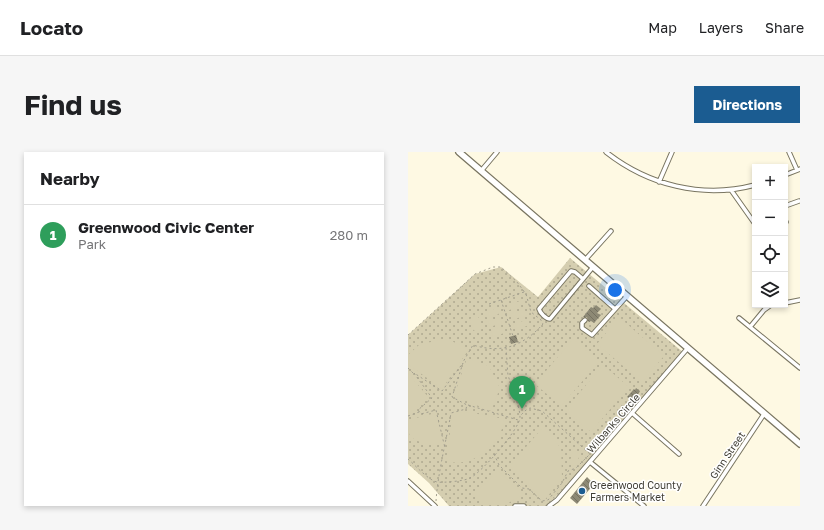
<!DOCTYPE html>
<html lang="en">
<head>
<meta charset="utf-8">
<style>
	body { margin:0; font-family:"Golos Text",sans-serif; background:#f6f6f6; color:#202124 }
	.controls { position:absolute; right:12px; top:12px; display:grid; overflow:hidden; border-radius:0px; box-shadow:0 2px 6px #0003 }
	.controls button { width:36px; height:36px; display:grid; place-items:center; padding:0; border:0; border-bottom:1px solid #e0e0e0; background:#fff; color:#202124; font:20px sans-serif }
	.you { position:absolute; left:207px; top:138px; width:14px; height:14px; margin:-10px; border:3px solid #fff; border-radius:50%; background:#1a73e8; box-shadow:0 0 0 6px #1a73e833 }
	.badge { display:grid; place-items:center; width:26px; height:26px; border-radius:50%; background:#1b5c91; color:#fff; font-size:13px; font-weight:700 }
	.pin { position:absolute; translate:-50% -33px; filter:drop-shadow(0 1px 2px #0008) }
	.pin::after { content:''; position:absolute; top:21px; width:14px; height:12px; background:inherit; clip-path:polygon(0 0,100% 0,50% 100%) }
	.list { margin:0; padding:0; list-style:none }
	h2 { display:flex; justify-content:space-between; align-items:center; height:52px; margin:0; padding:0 16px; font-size:17px }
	h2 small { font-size:13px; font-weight:400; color:#757577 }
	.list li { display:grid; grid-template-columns:26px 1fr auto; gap:12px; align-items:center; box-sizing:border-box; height:60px; padding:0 16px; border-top:1px solid #e0e0e0 }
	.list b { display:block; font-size:15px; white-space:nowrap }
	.list p { margin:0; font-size:13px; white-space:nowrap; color:#757577 }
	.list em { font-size:13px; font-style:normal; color:#757577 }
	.icon { flex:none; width:22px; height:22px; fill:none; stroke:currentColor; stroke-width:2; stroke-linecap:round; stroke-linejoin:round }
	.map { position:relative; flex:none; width:392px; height:354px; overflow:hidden; border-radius:0px }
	header { display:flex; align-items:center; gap:24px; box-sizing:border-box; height:56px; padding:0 20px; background:#fff; border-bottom:1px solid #e0e0e0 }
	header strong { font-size:19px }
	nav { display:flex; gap:22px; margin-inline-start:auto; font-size:14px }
	.intro { display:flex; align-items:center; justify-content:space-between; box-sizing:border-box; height:96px; padding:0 24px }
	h1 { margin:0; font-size:28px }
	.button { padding:10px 18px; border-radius:0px; background:#1b5c91; color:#fff; font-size:14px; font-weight:700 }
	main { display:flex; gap:24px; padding:0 24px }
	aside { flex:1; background:#fff; border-radius:0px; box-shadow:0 2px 6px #0003 }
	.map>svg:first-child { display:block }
	.park { fill:url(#park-dots) }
	.pitch { fill:#d5ceb0 }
	.building { fill:url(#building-back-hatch) }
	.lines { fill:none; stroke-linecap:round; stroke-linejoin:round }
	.minor-casing { stroke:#797561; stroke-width:5.5 }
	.highway-casing { stroke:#797561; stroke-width:8 }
	.path { stroke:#a39f8f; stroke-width:1; stroke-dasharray:2 3; stroke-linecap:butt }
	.minor { stroke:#fff; stroke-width:3.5 }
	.highway { stroke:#fff; stroke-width:5.5 }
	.poi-dot { fill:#1b5c91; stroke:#fff; stroke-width:1.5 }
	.labels { text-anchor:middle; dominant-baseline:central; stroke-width:3; stroke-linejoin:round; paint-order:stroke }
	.street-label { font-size:10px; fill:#3f3d34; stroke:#fff }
	.poi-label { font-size:10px; fill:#3f3d34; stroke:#fff; text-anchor:start }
</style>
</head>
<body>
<header>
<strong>Locato</strong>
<nav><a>Map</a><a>Layers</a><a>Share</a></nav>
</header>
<div class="intro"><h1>Find us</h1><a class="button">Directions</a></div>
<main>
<aside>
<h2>Nearby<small></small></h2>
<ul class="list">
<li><span class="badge" style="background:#2e9e5b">1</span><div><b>Greenwood Civic Center</b><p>Park</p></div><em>280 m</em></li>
</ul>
</aside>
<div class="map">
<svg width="392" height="354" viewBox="0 0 392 354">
	<defs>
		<pattern id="park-dots" width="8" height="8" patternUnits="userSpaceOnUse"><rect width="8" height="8" fill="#d5ceb0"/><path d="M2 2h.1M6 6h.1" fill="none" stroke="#aea890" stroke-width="1.8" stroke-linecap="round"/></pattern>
		<pattern id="building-back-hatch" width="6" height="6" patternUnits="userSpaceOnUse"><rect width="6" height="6" fill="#8d8975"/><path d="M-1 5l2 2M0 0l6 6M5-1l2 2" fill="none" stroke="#757161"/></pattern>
	</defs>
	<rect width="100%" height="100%" fill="#fef9e3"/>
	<path class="park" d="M162,106L276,201L172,321L138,354H41L21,331L0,312V183L67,122L93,115L130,145Z"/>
	<path class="pitch" d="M112,149L113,155L101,158L99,153Z
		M89,156L91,162L79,166L77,160Z
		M115,158L116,164L104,168L102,162Z
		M68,163L72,167L74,175L73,178L67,179L64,177L62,167Z
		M211,165L256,204L234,230L189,192Z
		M93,166L94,171L82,175L80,169Z
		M118,168L119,174L107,177L105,172Z
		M95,175L97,181L85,184L83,179Z
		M39,187L61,197L34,237L0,212V203L12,192Z
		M165,187L191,210L153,254L127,232Z
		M59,206L81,214L92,236L83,259L46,244Z
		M195,213L221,235L183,280L157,258Z
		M0,221L21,246L0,262Z
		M45,260L65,261L96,267C95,271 95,276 93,279C84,300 60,316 38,309Z
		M28,261L36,292H16L2,285L0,277V268Z
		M135,275L153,296L154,326L136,349L102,314Z
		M165,299L172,302L168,314L161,312Z
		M90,319L116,342L97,353H79L65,343Z"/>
	<path class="building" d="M188,153L193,157L189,161L193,163L186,171L183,169L181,170L180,169L179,165H175L183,155L185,156Z
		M108,183L110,190L103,192L101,185Z
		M228,236L232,239L231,241L225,249L219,245L226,237L227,238Z
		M179,325L186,332L169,352L162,346Z"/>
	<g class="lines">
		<defs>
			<path id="minor" d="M198,0C240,33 294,47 347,33
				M381,0L389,18
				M73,19L89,0
				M377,23L392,17
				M251,30L264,0
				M323,38L347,72
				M377,54L391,49
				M377,68L378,70
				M177,108L203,79
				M174,126L167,120L163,119L131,157C132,161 138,167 142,167L185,115
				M181,134L207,157
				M377,151L392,148
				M331,166L392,216
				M177,168L174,171V176L184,183L219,144
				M342,175L356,158L363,153
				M224,261L271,302
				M182,310L236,354
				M0,329L27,354
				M107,354H116
				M141,354L149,348L279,197
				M295,354L356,262"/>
			<path id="highway" d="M51,0L392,292"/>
		</defs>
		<use href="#minor" class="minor-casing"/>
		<use href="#highway" class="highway-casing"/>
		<path class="path" d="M93,148L105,184
			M81,152L116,140
			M0,183L67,122L85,115H93L109,130L118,142L123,160L133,168L135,172C115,194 94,202 65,193L55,210
			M0,216L5,221
			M60,253L110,268
			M0,264L11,260
			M86,302L91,313L114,336L121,337L134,349L140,348L154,331L160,319L168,316L182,302L134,259L122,256L118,258L112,264
			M0,307C7,313 20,328 29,330C34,331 57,329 62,326C73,321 112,277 112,265C112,255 103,234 100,223C99,214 99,205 98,196
			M28,349C30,320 38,290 43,261L58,257L59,253L44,245L55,211L34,239L6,221L24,246L10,258L13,262L28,258L37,296"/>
		<use href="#minor" class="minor"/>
		<use href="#highway" class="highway"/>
	</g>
	<circle class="poi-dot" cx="174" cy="339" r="4"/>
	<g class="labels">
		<g class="street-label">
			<text transform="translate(205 271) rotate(-49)">Wilbanks Circle</text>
			<text transform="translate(319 303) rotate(-56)">Ginn Street</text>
		</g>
		<g class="poi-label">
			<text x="182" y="333">Greenwood County<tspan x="182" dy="12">Farmers Market</tspan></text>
		</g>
	</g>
</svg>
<div class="controls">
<button>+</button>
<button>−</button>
<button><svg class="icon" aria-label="locate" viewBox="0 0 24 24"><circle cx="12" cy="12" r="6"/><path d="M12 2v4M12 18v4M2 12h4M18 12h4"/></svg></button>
<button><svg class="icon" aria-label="layers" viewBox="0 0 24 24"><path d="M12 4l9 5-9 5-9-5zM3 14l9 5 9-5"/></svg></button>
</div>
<div class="you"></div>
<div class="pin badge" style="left:114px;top:257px;background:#2e9e5b">1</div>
</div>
</main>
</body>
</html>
